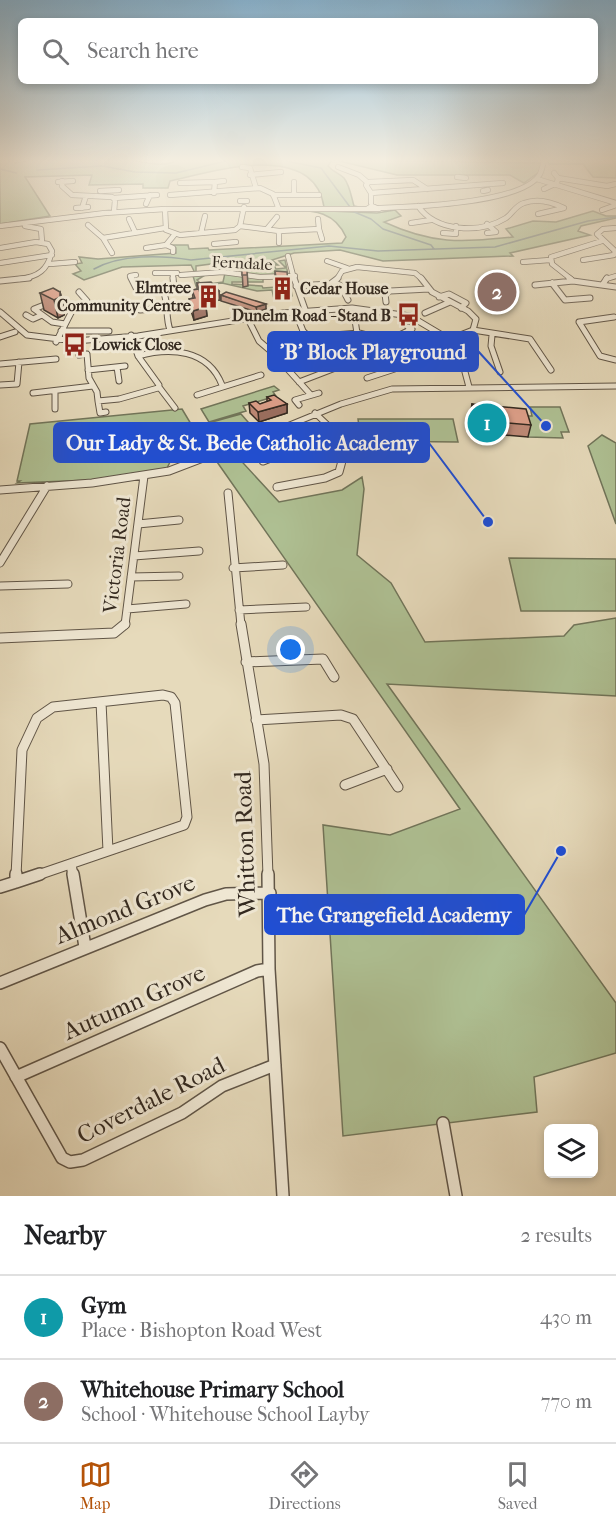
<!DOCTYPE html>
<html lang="en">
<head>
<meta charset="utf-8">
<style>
	body { margin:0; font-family:"IM FELL French Canon",serif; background:#f2f2f2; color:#202124 }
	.controls { position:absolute; right:18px; bottom:18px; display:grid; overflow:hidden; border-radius:9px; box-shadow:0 3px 9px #0003 }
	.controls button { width:54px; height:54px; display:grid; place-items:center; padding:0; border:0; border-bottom:2px solid #e0e0e0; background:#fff; color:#202124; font:30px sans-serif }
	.you { position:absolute; left:291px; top:650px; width:21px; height:21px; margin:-15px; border:4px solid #fff; border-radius:50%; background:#1a73e8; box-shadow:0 0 0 9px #1a73e833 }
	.badge { display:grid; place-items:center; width:39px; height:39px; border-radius:50%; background:#b45309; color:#fff; font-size:20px; font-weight:700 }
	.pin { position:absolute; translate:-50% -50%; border:3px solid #fff; box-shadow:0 2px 6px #0006 }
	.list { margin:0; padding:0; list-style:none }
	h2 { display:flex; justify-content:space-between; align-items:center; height:78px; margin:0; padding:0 24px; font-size:26px }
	h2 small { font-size:20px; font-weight:400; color:#757577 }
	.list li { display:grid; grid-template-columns:39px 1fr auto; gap:18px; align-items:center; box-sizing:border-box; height:84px; padding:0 24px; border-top:2px solid #e0e0e0 }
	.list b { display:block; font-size:22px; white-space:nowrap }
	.list p { margin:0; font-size:20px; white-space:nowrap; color:#757577 }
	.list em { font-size:20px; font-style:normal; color:#757577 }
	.icon { flex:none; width:33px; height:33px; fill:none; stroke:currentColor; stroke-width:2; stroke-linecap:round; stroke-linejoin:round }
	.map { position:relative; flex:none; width:616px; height:1196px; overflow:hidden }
	.search { position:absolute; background:#fff; box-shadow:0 3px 9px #0003; left:18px; right:18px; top:18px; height:66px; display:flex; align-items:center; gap:15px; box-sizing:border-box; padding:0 21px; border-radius:9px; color:#757577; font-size:22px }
	.sheet { height:246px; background:#fff }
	nav { display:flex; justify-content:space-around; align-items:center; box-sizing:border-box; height:84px; border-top:2px solid #e0e0e0; background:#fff; font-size:16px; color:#757577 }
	nav a { display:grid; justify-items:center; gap:3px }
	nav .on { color:#b45309 }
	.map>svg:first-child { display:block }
	.green { fill:#afc194; stroke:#71755a; stroke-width:1.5 }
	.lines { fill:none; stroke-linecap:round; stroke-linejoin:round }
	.stream { stroke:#707f7c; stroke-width:1.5 }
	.minor-far4-casing { stroke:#605547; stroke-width:6 }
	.minor-far3-casing { stroke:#605547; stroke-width:7 }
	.minor-far2-casing { stroke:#605547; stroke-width:9 }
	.minor-far1-casing { stroke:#605547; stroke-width:11 }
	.minor-casing { stroke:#605547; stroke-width:14 }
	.minor-far4 { stroke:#efe7d3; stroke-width:4.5 }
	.minor-far3 { stroke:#efe7d3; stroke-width:5 }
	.minor-far2 { stroke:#efe7d3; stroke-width:7 }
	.minor-far1 { stroke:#efe7d3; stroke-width:9 }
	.minor { stroke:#efe7d3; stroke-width:11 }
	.wall { fill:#be8976; stroke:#332920; stroke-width:1.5 }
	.shaded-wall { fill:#9b6f60; stroke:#332920; stroke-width:1.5 }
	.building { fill:#dd9f89; stroke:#332920; stroke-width:1.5 }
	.labels { text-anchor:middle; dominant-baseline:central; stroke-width:6; stroke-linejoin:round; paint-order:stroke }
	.far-street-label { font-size:16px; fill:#332920; stroke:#efe7d3 }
	.far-poi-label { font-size:16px; font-weight:bold; fill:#332920; stroke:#efe7d3; text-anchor:end }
	.street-label { font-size:20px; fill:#332920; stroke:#efe7d3 }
	.near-street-label { font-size:24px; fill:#332920; stroke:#efe7d3 }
	.leader { fill:none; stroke:#1d4ed8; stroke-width:2 }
	.callout-dot { fill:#1d4ed8; stroke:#efe7d3; stroke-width:2 }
	.callout { fill:#1d4ed8; stroke:#1d4ed8; stroke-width:2 }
	.callout-label { font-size:21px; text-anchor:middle; font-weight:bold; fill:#fff }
</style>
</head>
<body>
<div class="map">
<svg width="616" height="1196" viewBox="0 0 616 1196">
	<rect width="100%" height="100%" fill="#e6dabb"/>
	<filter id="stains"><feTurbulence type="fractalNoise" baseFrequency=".00333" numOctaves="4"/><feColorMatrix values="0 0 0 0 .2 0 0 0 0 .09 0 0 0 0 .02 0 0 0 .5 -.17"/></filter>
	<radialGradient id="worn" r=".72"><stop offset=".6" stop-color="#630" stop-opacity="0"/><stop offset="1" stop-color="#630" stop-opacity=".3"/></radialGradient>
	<path class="green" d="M0,160H13L15,163C50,156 92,158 127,160C144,161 162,169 177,160H332L328,166C333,172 339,173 344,178C350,186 351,196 354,206L359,207H324C314,140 214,171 170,181L168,188H143V184L89,185L92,175L25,177L50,216L0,224Z
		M335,160L542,163L539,172L524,183L510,175H397Z
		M547,160H616V178L593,177L583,164H549Z
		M280,209L377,213L395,210L401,216L384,222C434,245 461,242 513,237L506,229L533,221L556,222L593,211L606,216H616V218L581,226L578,231L590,235L510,253L513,256L383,261L340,250L294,253L272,260L278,265H274L276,269L286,268L279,261L285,260L288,274L256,275L234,271L249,270V261L242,260L196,266V273L207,272L195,273L191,265L122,267L84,280L73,274L81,271L75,264L82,263L79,257L98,259L176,253V248L170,245H188L189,249L208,248L209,250L342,243L346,237C333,208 309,211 280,209Z
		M225,273L263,279V282H232V284L262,286L263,288L277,287L278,296L289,294L286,293L285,283L289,277L292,296L274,299L272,290L257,291L222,283L196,286L193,276L205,275L197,280L202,285L223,282Z
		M274,386L279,390L273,392L276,396L243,406L246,411L209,422L201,409Z
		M530,407H560L569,432H561L563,438L528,437L522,416H532Z
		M182,409L206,449L170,462L167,468L92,480L17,483L20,481H17L30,424Z
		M241,414L255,430L225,439L212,422Z
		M358,419H453L458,442L361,441Z
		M602,435L616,443V524L588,446Z
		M233,452L279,502L342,490L362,477L364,489L357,555L391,583L425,642L564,636L574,625L616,618V696L387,684L616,1003V1053L534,1077L537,1112L343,1136L323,825L390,835L460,809L215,459Z
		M509,558L616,559V611H521Z"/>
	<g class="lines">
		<path class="stream" d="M281,160L321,168L350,207
			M0,169L16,173
			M37,170L102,166L135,172L176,173L230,160
			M352,211L371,219L383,229L431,245L434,249
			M94,269C121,254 161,255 191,260L329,246L378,251L495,247L588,221L616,217"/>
		<defs>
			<path id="minor-far4" d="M242,167L250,168L256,188
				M338,167L359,175L367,182
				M250,175L281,172
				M457,177L466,178
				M558,178L607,186L616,184
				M537,179L616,203
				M62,181V186L72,195L112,197L115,200L114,212
				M58,182L73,181
				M215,182L224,181
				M294,182V193
				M180,183L215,182L214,193
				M544,189L557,183L558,178L554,173
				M100,191L119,190
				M483,191L488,190
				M371,193L503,183
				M170,195L260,188L273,194L278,207
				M273,195H319
				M114,198L157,195
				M240,201H247
				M371,203V193L366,185L369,182L413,180L427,189
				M146,204L150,195
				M372,206L379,209H367Z
				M418,206C436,232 480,234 506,218C513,213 515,206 524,203C537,198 552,202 564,208L538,214
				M76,208L88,207
				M82,208L86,196
				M379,208C411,207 523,204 540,174C542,170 543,164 544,160
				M165,209L166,230L180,235L235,230L240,226L244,207
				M602,210L616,205
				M129,219L135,232
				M411,223L431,220
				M487,224L496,232L487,233
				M88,225L103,238
				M0,226L105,213L165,209H367
				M25,226L41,229L42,242
				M240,226L279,231L319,229L318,219
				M267,229L277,217
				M319,229L322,239
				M279,231V243
				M201,233L205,216
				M443,233L456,234V226
				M214,244L236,242
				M166,245L173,248V252
				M0,248L36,242L48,244L52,251C48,270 38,277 19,279
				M146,248L166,245L175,234
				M112,253L103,238L165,228
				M288,256L294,279
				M583,260L614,255L615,251L597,234L603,229L616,228
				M327,261L347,268
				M523,262L550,260
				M0,263L52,255
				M50,264L75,262
				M155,273H177
				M173,274V279
				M181,275L223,272L260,277L295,276
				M132,279L130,276L136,275
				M337,279L342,271L357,267L415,273L422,279
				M571,279L552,264L551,257L602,241
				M606,279L616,276"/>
			<path id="minor-far3" d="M131,278L137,290L143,292L174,287L173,278
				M294,278L306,312
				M421,278L432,292L468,311L476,319L473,330L450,339
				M569,278L573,281
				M0,281L29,278
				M334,282L341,286L348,300
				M552,283L565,300L590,298
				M603,284L607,278
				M535,285L573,281L616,287
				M296,286L330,284L338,278
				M163,290C169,304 165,316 170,330
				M439,297L449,294L466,303L461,308
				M52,302L34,309L52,322L65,324
				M386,302L385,294L390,291L429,289
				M140,310L167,308
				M0,312L27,335L75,341L138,336L283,313L352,308L410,316L452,341L461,357L469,387
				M425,313L450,302
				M26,315L33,319L42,315
				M349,315L355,320L357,333
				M614,317L579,322L600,356L616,360
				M248,319L259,341L273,353L334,335L359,333L378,338L416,362L461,358
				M299,321L303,331L312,340
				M473,330L530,339L551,370
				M61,331H109
				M492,335L491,346L500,372
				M0,337L15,332
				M56,342L72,311L87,301L79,292
				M385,342L412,329L408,327
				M273,353L311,395
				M79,355L87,354L89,378L97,392L98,401L119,399L158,388L159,385L138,356L131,335
				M138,356C170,347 208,349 222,385
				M0,364L56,359
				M117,367L119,381
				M88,370L125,366
				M367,378L416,362
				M299,382L351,362
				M0,385L17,384L19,362
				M159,387L175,408
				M55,391V409
				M33,393L93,386
				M197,395L261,375
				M98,401L100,413L106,412
				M299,405L295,400L319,393
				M315,413L334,431
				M275,431L341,404L392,389L616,386"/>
			<path id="minor-far2" d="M263,461L300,446L335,447
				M277,487L325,478L339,472L342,461L337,453L333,429
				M0,490L92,483L169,471L279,429
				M228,493L241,625
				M138,524L179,520
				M134,556L199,551
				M0,563L47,486
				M233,568L283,565
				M131,577L179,576
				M0,586L68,584
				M127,609L186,604
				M239,610L306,607
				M125,625L144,476"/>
			<path id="minor-far1" d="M241,624L264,764L268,876
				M0,638L114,633L125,624
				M246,662L323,659L334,677
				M101,702L108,851
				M256,720L341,715L353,719L398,787
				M345,785L387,769
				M71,864L73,876
				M16,876L22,750L37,718L53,707L163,695L171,697L175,703L187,817L184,825L35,876"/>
			<path id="minor" d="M73,874L85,947
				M268,874L269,969L283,1196
				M16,882V874
				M16,882L40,874
				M0,887L16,882
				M0,983L205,900L226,894L270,893
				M0,1048L62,1158L70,1162L83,1160L182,1113L222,1086L275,1065
				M16,1077L257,971L269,969
				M443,1123L456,1196"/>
		</defs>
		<use href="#minor-far4" class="minor-far4-casing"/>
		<use href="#minor-far3" class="minor-far3-casing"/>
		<use href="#minor-far2" class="minor-far2-casing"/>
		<use href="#minor-far1" class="minor-far1-casing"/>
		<use href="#minor" class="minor-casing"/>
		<use href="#minor-far4" class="minor-far4"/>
		<use href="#minor-far3" class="minor-far3"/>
		<use href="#minor-far2" class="minor-far2"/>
		<use href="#minor-far1" class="minor-far1"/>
		<use href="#minor" class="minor"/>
	</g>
	<path class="wall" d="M247,269L248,286L243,287L242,270Z
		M275,271L288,295L277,296L275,283Z
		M197,283L219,291L220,300L204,302L206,307L207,316L194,320L190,308L189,299L193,298L192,290L197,289Z
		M60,292L65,310L64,315L58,318L44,310L40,293Z
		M221,295L266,309L257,312L221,301Z
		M267,397L287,404V413L259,422L250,413L249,403L260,404L267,402Z
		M472,404L531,425L528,437L479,433L478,427L472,426L470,415Z"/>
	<path class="shaded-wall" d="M288,283V295L277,296V284Z
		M219,291L220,300L201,302L200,293Z
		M60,292L65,310L64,315L58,318L54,300Z
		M266,304V309L257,312L256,307Z
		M206,307L207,316L194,320L193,311Z
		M287,404V413L259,422L258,412Z"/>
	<path class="building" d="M247,269V275H242V270Z
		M275,271L287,272L288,283L277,284Z
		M211,282L219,291L200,293L197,283Z
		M53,288L60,292V297L54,300L40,293Z
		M199,289L206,307L193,311L189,299L195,298L192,290Z
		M226,292L266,304L256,307L221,295Z
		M274,395L287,404L258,412L249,403L256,401L260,404L271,400L267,397Z
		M472,404L526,409L531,425L482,421L480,415H474Z"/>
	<linearGradient id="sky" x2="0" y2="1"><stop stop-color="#88b6d5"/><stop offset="0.49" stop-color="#f4eee0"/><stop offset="1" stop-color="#f4eee0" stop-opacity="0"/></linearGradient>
	<rect width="616" height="328" fill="url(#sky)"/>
	<defs>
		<symbol id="building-bare" viewBox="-9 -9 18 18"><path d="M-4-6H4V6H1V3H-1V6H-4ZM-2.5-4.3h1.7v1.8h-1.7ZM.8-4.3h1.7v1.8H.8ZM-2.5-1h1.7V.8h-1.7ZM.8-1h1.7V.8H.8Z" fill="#8f2418" stroke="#efe7d3" stroke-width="2.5" paint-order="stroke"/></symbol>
		<symbol id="bus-bare" viewBox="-9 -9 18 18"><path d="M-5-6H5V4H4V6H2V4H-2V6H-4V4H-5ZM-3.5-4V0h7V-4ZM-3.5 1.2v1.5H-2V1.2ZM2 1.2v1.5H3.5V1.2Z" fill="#8f2418" stroke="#efe7d3" stroke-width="2.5" paint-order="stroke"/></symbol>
	</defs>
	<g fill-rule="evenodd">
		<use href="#building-bare" x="266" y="272" width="33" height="33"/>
		<use href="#building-bare" x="192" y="280" width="33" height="33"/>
		<use href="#bus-bare" x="392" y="298" width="33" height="33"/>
		<use href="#bus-bare" x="58" y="328" width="33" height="33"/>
	</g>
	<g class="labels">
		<g class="far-street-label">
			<text transform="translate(242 263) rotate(3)">Ferndale</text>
		</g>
		<g class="far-poi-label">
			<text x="191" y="287">Elmtree<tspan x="191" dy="18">Community Centre</tspan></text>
			<text x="300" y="288" text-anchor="start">Cedar House</text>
			<text x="391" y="315">Dunelm Road - Stand B</text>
			<text x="92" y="344" text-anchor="start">Lowick Close</text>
		</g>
		<g class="street-label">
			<text transform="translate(117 555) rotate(-83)">Victoria Road</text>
		</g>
		<g class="near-street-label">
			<text transform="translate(245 844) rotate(-92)">Whitton Road</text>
			<text transform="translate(125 909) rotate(-22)">Almond Grove</text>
			<text transform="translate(134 1002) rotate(-24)">Autumn Grove</text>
			<text transform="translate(151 1100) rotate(-27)">Coverdale Road</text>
		</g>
	</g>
	<path class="leader" d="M546 426L478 351M488 522L429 443M561 851L524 915"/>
	<g class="callout-dot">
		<circle cx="546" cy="426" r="6"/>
		<circle cx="488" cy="522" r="6"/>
		<circle cx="561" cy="851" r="6"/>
	</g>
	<g class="callout">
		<rect x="268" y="332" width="210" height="39" rx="6"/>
		<rect x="54" y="423" width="375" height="39" rx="6"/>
		<rect x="265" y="895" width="259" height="39" rx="6"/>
	</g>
	<g class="callout-label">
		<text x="373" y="359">'B' Block Playground</text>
		<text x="242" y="450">Our Lady &amp; St. Bede Catholic Academy</text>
		<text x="394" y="922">The Grangefield Academy</text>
	</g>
	<rect width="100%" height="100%" filter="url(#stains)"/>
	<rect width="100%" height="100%" fill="url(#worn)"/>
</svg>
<div class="controls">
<button><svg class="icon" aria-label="layers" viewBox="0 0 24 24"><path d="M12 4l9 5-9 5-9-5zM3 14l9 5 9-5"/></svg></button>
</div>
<div class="you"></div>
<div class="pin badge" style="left:487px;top:423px;background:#0f9aa8">1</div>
<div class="pin badge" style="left:497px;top:292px;background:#8d6e63">2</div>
<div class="search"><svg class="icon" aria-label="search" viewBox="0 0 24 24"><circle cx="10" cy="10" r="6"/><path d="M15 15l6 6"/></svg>Search here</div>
</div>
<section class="sheet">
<h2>Nearby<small>2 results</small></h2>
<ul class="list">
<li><span class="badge" style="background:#0f9aa8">1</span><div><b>Gym</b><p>Place · Bishopton Road West</p></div><em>430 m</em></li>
<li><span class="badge" style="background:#8d6e63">2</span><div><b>Whitehouse Primary School</b><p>School · Whitehouse School Layby</p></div><em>770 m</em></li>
</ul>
</section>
<nav>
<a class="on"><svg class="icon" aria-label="map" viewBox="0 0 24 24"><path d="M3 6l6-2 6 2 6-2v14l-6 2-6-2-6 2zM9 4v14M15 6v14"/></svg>Map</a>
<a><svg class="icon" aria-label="directions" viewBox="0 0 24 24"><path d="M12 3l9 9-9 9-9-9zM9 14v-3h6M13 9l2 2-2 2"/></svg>Directions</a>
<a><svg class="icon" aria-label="saved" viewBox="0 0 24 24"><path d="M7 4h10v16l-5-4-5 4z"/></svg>Saved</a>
</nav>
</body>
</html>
